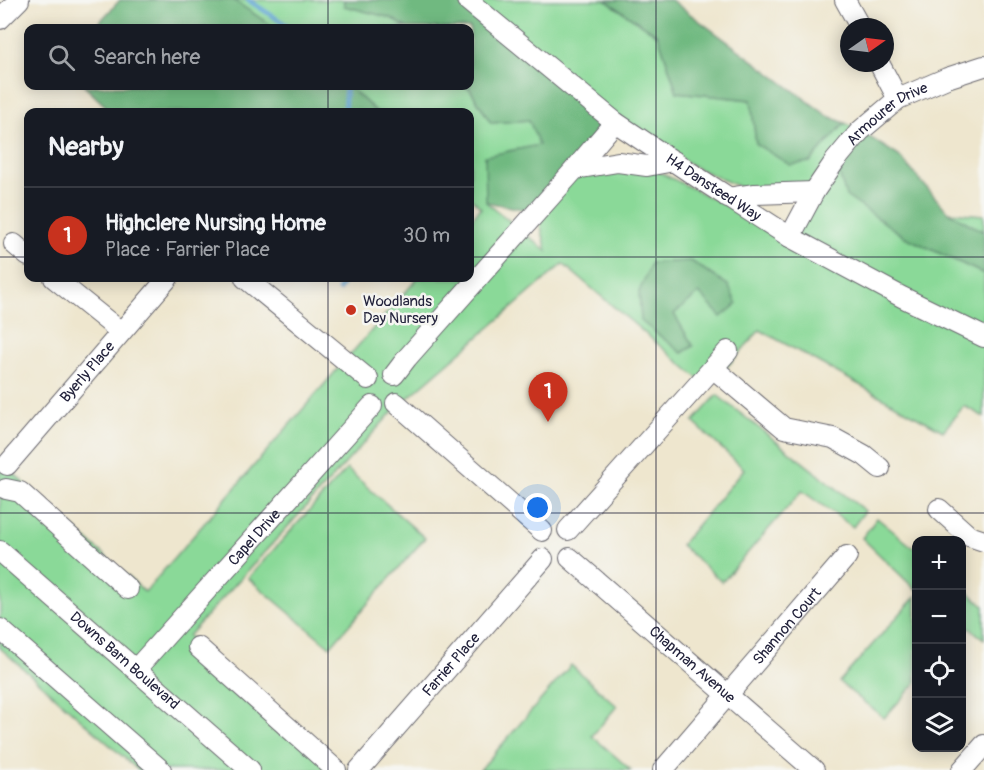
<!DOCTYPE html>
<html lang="en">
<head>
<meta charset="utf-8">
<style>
	body { margin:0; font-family:Pangolin,sans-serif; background:#20242c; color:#f1f3f6 }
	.controls { position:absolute; right:18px; bottom:18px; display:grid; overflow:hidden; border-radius:12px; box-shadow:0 3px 15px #0003 }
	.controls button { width:54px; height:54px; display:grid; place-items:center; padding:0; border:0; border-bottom:2px solid #363941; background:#171b24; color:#f1f3f6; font:30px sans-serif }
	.compass { position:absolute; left:840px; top:18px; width:54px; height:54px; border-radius:50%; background:#171b24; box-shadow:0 3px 15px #0003; rotate:76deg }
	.you { position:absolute; left:538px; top:508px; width:21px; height:21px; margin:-15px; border:4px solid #fff; border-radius:50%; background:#1a73e8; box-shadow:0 0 0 9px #1a73e833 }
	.badge { display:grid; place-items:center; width:39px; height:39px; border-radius:50%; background:#c8321e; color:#fff; font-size:20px; font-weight:700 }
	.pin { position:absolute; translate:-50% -50px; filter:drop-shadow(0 2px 3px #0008) }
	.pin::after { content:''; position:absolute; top:32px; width:21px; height:18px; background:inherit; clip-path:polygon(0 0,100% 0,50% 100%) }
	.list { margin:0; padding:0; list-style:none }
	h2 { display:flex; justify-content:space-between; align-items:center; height:78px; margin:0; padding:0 24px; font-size:26px }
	h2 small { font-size:20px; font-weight:400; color:#9ea1a6 }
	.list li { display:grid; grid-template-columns:39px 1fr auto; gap:18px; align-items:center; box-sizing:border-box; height:96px; padding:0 24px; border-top:2px solid #363941 }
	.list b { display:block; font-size:22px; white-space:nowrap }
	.list p { margin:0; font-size:20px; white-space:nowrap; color:#9ea1a6 }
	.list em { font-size:20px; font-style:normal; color:#9ea1a6 }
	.icon { flex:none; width:33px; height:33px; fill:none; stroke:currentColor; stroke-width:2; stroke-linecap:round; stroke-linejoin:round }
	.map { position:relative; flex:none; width:984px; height:770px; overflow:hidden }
	.search { position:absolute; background:#171b24; box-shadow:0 3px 15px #0003; left:24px; top:24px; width:450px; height:66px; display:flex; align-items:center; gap:15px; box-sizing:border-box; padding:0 21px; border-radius:12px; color:#9ea1a6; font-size:22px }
	.panel { position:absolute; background:#171b24; box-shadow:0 3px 15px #0003; left:24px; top:108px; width:450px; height:174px; border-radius:12px }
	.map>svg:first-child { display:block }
	.green { fill:#8ad998; stroke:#567e6a; stroke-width:1.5; fill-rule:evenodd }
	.forest { fill:#6fb980; stroke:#486e5e; stroke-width:1.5 }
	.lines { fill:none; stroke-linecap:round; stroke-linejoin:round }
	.stream { stroke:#5ca3d3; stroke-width:5 }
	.minor-casing { stroke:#69676e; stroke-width:22 }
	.minor { stroke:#fff; stroke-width:20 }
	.grid { fill:none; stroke:#22223b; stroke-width:1.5; stroke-opacity:0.55 }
	.poi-dot { fill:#c8321e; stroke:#f6f6f2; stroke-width:2 }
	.labels { text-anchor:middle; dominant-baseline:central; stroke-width:5; stroke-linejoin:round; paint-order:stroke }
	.street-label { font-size:15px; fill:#22223b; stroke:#f6f6f2 }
	.poi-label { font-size:15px; fill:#22223b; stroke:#f6f6f2; text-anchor:start }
</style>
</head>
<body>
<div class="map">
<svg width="984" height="770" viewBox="0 0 984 770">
	<rect width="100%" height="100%" fill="#f6f6f2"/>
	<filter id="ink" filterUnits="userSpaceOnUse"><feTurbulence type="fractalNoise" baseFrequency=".0167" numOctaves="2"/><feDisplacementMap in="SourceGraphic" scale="12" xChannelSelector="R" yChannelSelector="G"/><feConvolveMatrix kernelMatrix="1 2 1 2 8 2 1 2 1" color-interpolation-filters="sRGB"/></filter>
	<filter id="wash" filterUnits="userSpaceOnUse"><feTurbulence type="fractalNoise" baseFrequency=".008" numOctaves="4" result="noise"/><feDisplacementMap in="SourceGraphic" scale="24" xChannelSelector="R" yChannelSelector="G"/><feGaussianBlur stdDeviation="1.35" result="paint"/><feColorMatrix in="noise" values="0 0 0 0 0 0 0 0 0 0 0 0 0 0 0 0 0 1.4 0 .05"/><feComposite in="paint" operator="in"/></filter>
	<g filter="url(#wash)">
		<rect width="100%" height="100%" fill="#eee6ce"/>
		<path class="green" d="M233,0H344V6L391,18L407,28H275Z
			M467,0H605L658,35L677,92L751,100L756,144L810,162L845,123L860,131L905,237L984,274V417L964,406L943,431L760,330L725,369L699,379L563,264L395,409L188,636L345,770H138L0,648V461L145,592L341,365L418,278H470V220L481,208L470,197V112H377L348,86H464L470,89L491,123L529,120L540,146L508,151L486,202L547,251L537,212L575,169L647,166L790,237L814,192L755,194L699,169L615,122ZM651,263L737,304L699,293L673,314L693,346L682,353Z
			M948,212L984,215V232Z
			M717,395L865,511L853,527L802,491L722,582L681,545L744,469L693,422Z
			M347,469L425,538L330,647L248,578Z
			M877,518L916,550V590L862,538Z
			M962,587L984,606V639L969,628L962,636Z
			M916,596V683L884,718L839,682Z
			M571,665L617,706L592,736L631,770H480Z"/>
		<path class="forest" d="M120,0H233L275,28H94Z
			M344,0H467L615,122L537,212L486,202L485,156L539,145L529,120L491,123L470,89L464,86H470V28H407L391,18L344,6Z
			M605,0H671L828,116L845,123L810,162L790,165L756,144L751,100L677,92L658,35Z
			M84,86H348L377,112H112Z
			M860,131L899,156L948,212L984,232V274L905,237L846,196L835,161Z
			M691,261L728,285L737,304L721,317L699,293L674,314L693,346L682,353L641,321L639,292L651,263Z"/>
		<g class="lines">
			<path class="stream" d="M248,0L291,28
				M344,112L346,86
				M339,290L346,278"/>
		</g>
	</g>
	<g filter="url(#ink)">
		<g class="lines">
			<defs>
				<g id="minor">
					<path id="s1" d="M467,0L615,122L700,179L790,237L902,297L984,337"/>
					<path d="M845,0L860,27"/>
					<path d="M0,19L19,0"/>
					<path d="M879,63L898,99"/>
					<path d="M575,169L618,162L647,166L674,161"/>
					<path d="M728,198L755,194L814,192"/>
					<path id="s2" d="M790,237L814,192L835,161L860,131L898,99L947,78L984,66"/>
					<path d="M14,244L28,256"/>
					<path d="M54,278L121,332"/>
					<path d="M245,278L368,379"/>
					<path d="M713,368L784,428L833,438L864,455L880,468"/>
					<path d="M394,375L407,358L575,169L615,122"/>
					<path d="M396,403L542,531"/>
					<path id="s3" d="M7,465L168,278"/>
					<path d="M6,489L20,492L128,589"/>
					<path d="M939,509L969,536L984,541"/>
					<path d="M568,530L728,351"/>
					<path id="s4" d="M0,551L250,770"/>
					<path id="s5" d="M570,558L814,770"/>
					<path d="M0,629L161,770"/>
					<path d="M198,647L336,770"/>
					<path id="s6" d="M136,669L372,406"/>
					<path id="s7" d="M359,770L543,559"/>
					<path id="s8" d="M663,770L847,556"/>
					<path d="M962,770L984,745"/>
				</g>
			</defs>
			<use href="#minor" class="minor-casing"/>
			<use href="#minor" class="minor"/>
		</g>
	</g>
	<path class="grid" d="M328,0V28M656,0V770M328,86V112M0,257H28M470,257H984M328,278V770M0,513H984"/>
	<circle class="poi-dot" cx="351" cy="310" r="6"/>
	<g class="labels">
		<g class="street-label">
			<text stroke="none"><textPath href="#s2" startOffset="160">Armourer Drive</textPath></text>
			<text stroke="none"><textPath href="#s1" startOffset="310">H4 Dansteed Way</textPath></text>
			<text stroke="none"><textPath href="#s3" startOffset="123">Byerly Place</textPath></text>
			<text stroke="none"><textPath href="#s6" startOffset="177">Capel Drive</textPath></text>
			<text stroke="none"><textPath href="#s8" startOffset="190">Shannon Court</textPath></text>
			<text stroke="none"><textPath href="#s4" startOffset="166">Downs Barn Boulevard</textPath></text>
			<text stroke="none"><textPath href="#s5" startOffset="162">Chapman Avenue</textPath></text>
			<text stroke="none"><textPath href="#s7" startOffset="140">Farrier Place</textPath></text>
		</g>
		<g class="poi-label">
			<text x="363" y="301">Woodlands<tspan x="363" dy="17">Day Nursery</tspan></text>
		</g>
	</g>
</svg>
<div class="controls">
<button>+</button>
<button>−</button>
<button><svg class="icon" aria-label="locate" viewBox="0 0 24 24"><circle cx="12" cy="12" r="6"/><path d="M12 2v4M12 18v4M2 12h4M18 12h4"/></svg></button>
<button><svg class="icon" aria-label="layers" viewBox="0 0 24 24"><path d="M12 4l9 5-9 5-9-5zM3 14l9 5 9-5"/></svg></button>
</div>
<svg class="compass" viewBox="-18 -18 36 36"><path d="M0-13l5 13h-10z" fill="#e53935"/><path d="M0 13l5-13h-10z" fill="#9ea1a6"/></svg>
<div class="you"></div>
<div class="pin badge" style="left:548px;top:422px">1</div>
<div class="search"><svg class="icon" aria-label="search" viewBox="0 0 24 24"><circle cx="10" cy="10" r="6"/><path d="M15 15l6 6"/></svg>Search here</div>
<section class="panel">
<h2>Nearby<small></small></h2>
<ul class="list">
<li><span class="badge">1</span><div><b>Highclere Nursing Home</b><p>Place · Farrier Place</p></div><em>30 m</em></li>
</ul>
</section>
</div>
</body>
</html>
